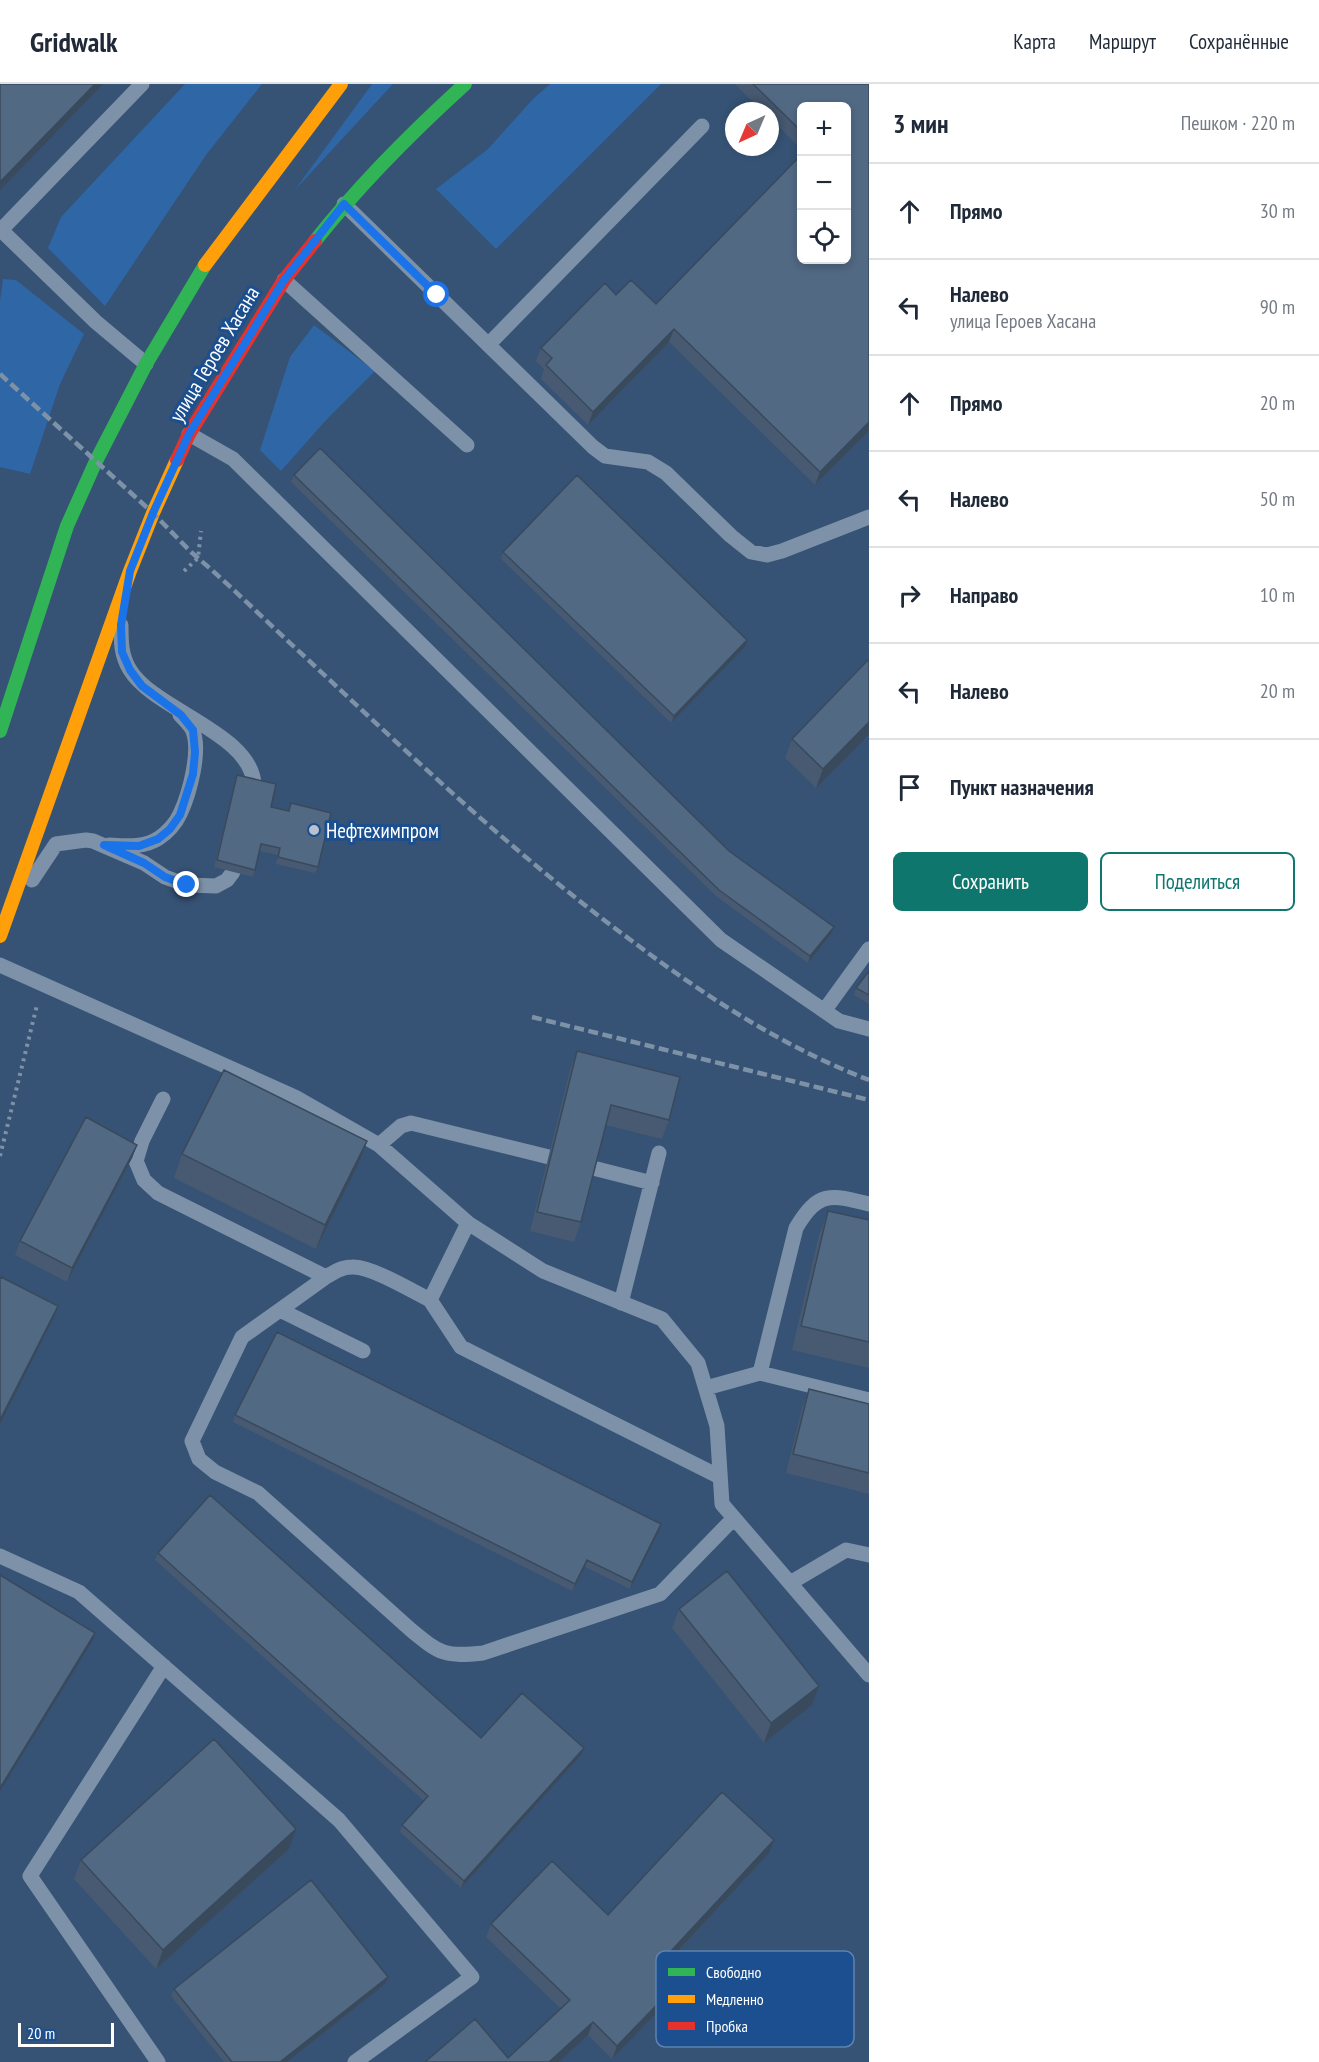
<!DOCTYPE html>
<html lang="ru">
<head>
<meta charset="utf-8">
<style>
	body { margin:0; font-family:"PT Sans Narrow",sans-serif; background:#f2f2f3; color:#1f2937 }
	.controls { position:absolute; right:18px; top:18px; display:grid; overflow:hidden; border-radius:9px; box-shadow:0 3px 9px #0003 }
	.controls button { width:54px; height:54px; display:grid; place-items:center; padding:0; border:0; border-bottom:2px solid #e0e1e3; background:#fff; color:#1f2937; font:30px sans-serif }
	.compass { position:absolute; left:725px; top:18px; width:54px; height:54px; border-radius:50%; background:#fff; box-shadow:0 3px 9px #0003; rotate:224deg }
	.scale { position:absolute; left:18px; bottom:15px; width:96px; box-sizing:border-box; padding-left:6px; border:3px solid #fff; border-top:0; font-size:16px; line-height:21px; white-space:nowrap; color:#fff; -webkit-text-stroke:4px #1b4f8f; paint-order:stroke }
	.stop { position:absolute; width:18px; height:18px; margin:-14px; border:4px solid #1a73e8; border-radius:50%; background:#fff }
	.stop.end { background:#1a73e8; border-color:#fff; box-shadow:0 2px 6px #0008 }
	.list { margin:0; padding:0; list-style:none }
	h2 { display:flex; justify-content:space-between; align-items:center; height:78px; margin:0; padding:0 24px; font-size:26px }
	h2 small { font-size:20px; font-weight:400; color:#747a83 }
	.list li { display:grid; grid-template-columns:39px 1fr auto; gap:18px; align-items:center; box-sizing:border-box; height:96px; padding:0 24px; border-top:2px solid #e0e1e3 }
	.list b { display:block; font-size:22px; white-space:nowrap }
	.list p { margin:0; font-size:20px; white-space:nowrap; color:#747a83 }
	.list em { font-size:20px; font-style:normal; color:#747a83 }
	.actions { display:flex; gap:12px; padding:18px 24px }
	.actions a { flex:1; padding:14px 0; border:2px solid #0f766e; border-radius:9px; text-align:center; font-size:21px; color:#0f766e }
	.actions .main { background:#0f766e; color:#fff }
	.icon { flex:none; width:33px; height:33px; fill:none; stroke:currentColor; stroke-width:2; stroke-linecap:round; stroke-linejoin:round }
	.map { position:relative; flex:none; width:869px; height:1978px; overflow:hidden }
	header { display:flex; align-items:center; gap:36px; box-sizing:border-box; height:84px; padding:0 30px; background:#fff; border-bottom:2px solid #e0e1e3 }
	header strong { font-size:28px }
	nav { display:flex; gap:33px; margin-inline-start:auto; font-size:21px }
	main { display:flex }
	aside { flex:1; background:#fff }
	.map>svg:first-child { display:block }
	.green { fill:#2f66a5 }
	.lines { fill:none; stroke-linecap:round; stroke-linejoin:round }
	.path { stroke:#7d92a8; stroke-width:4; stroke-dasharray:3 4.5; stroke-linecap:butt }
	.lane { stroke:#7d92a8; stroke-width:15 }
	.fast { stroke:#30b455; stroke-width:14 }
	.slow { stroke:#ff9f0a; stroke-width:14 }
	.jam { stroke:#e5322d; stroke-width:14 }
	.rail { stroke:#7e92a7; stroke-width:4.5; stroke-dasharray:10 4.5; stroke-linecap:butt }
	.wall { fill:#475a72 }
	.shaded-wall { fill:#394a5c }
	.building { fill:#526984; stroke:#394a5c; stroke-width:1.5 }
	.route { stroke:#1a73e8; stroke-width:8 }
	.poi-dot { fill:#b9c2ce; stroke:#1b4f8f; stroke-width:2 }
	.labels { text-anchor:middle; dominant-baseline:central; stroke-width:6; stroke-linejoin:round; paint-order:stroke }
	.street-label { font-size:21px; fill:#fff; stroke:#1b4f8f }
	.poi-label { font-size:21px; fill:#fff; stroke:#1b4f8f; text-anchor:start }
	.key { fill:#1b4f8f; stroke:#5f84b1; stroke-width:1.5 }
	.key-label { font-size:16px; fill:#fff }
</style>
</head>
<body>
<header>
<strong>Gridwalk</strong>
<nav><a>Карта</a><a>Маршрут</a><a>Сохранённые</a></nav>
</header>
<main>
<div class="map">
<svg width="869" height="1978" viewBox="0 0 869 1978">
	<rect width="100%" height="100%" fill="#365274"/>
	<path class="green" d="M185,0H262L206,71L105,222L48,164L61,133Z
		M372,0H393L294,107Z
		M550,0H661L496,165L436,105L488,65L534,14Z
		M3,195L16,196L84,250L60,300L30,390L0,383V217Z
		M314,241L375,287L327,335L281,387L260,366L290,273Z"/>
	<g class="lines">
		<path class="path" d="M184,487L198,474L201,447
			M0,1072L37,921"/>
		<path class="lane" d="M344,120L593,363L605,372L648,378L666,389L731,452L751,468L767,471L782,467L869,433
			M1,146L96,238L146,280
			M0,147L142,0
			M284,196L467,361
			M488,261L702,42
			M189,350L233,375L721,856L839,937L869,945
			M121,541C121,557 121,572 130,586C154,626 254,650 254,702
			M109,761C126,762 144,764 159,754C167,749 176,739 180,730C189,711 202,665 192,645C189,640 184,635 180,631
			M32,796L56,760L86,756L93,757L144,779L165,793L187,801L216,802L227,796L233,788
			M0,881L295,1013L379,1061L468,1139L543,1187L662,1235L698,1279L717,1342L722,1420L869,1591
			M824,927L869,865
			M163,1015L142,1057L136,1077L144,1096L158,1109L326,1193
			M379,1061L401,1042L411,1039L549,1073
			M593,1084L652,1099
			M468,1139L430,1216C412,1207 371,1182 352,1183C342,1183 334,1188 326,1193L242,1253L192,1357L199,1375L215,1388L258,1409L411,1546C440,1570 445,1573 483,1569L660,1510L734,1434
			M430,1216L461,1263L720,1393
			M621,1219L659,1069
			M280,1226L363,1267
			M760,1289L796,1144C818,1107 830,1110 869,1120
			M706,1304L760,1289L869,1316
			M0,1472L79,1508L339,1736L472,1893L355,1978
			M790,1499L846,1466L869,1471
			M158,1978L30,1792L164,1582"/>
		<path class="fast" d="M315,157C360,100 411,49 465,0
			M0,647L67,442L96,377L146,280L205,181"/>
		<path class="slow" d="M205,181L341,0
			M0,852L130,487L153,429L177,376"/>
		<path class="jam" d="M177,376L189,350L284,196L315,157"/>
		<path class="rail" d="M0,290L153,429L191,468C230,501 267,538 304,572C410,671 515,771 632,857C705,912 783,963 869,996
			M532,933L869,1016"/>
	</g>
	<path class="wall" d="M735,0H869V347L815,401L669,258L588,341L541,295L544,285L536,277L541,264L616,211L656,220L801,176L846,22H801V65L770,34V27H762Z
		M294,391L729,767L831,850L808,879L717,813L291,398Z
		M503,468L745,563L671,639L501,475Z
		M869,575L816,704L785,674L792,655Z
		M237,691L271,723L288,727L291,719L318,783L315,789L276,780L278,771L260,767L253,793L214,783L235,698Z
		M869,887V920L854,911L856,904Z
		M577,967L669,1036L662,1055L606,1041L581,1138L574,1158L530,1147L570,986Z
		M367,1057L358,1081L316,1165L174,1094L182,1070Z
		M137,1061L132,1074L67,1198L15,1171L20,1157Z
		M828,1127L869,1136V1284L792,1266L819,1151Z
		M809,1305L869,1320V1410L786,1389L802,1324Z
		M235,1331L659,1447L630,1505L585,1483L572,1507L233,1338Z
		M158,1469L481,1654L584,1664L581,1671L461,1804L400,1748L402,1741L424,1717L155,1476Z
		M679,1525L819,1602L812,1621L764,1659L672,1544Z
		M289,1765L156,1885L74,1795L81,1776Z
		M769,1769L663,1884L673,1912L612,1975L588,1951L559,1978H425L508,1974L561,1925L486,1853L491,1840L608,1831Z
		M388,1893L385,1900L287,1978H224L171,1912L174,1905Z"/>
	<path class="shaded-wall" d="M95,0H103L0,106V98Z
		M674,245L669,258L588,341L593,328Z
		M869,338V347L815,401L820,388Z
		M747,556L745,563L671,639L674,632Z
		M869,638V650L816,704L823,685Z
		M834,843L831,850L808,879L810,872Z
		M367,1057L358,1081L316,1165L325,1141Z
		M137,1061L132,1074L67,1198L72,1184Z
		M58,1222L53,1235L0,1340V1336Z
		M661,1440L659,1447L630,1505L632,1498Z
		M587,1476L585,1483L572,1507L575,1500Z
		M95,1549L93,1556L0,1707V1704Z
		M819,1602L812,1621L764,1659L771,1639Z
		M584,1664L581,1671L461,1804L464,1797Z
		M296,1745L289,1765L156,1885L163,1866Z
		M774,1756L769,1769L654,1893L659,1880Z
		M388,1893L385,1900L287,1978H280Z
		M678,1899L673,1912L612,1975L617,1962Z
		M593,1938L588,1951L559,1978H549Z"/>
	<path class="building" d="M0,0H95L0,98Z
		M753,0H869V338L820,388L674,245L593,328L546,281L552,274L541,264L605,199L616,211L631,196L656,220L801,71V176H846V22H801V47Z
		M320,364L729,767L834,843L810,872L719,806L294,391Z
		M577,391L747,556L674,632L503,468Z
		M869,575V638L823,685L792,655Z
		M237,691L276,700L271,723L289,727L291,719L331,729L318,783L278,773L280,764L261,760L255,786L217,776Z
		M869,887V911L856,904Z
		M577,967L680,993L669,1036L611,1021L581,1138L537,1128Z
		M224,986L367,1057L325,1141L182,1070Z
		M86,1033L137,1061L72,1184L20,1157Z
		M828,1127L869,1136V1258L801,1242Z
		M1,1193L58,1222L0,1336V1195Z
		M277,1248L661,1440L632,1498L587,1476L575,1500L235,1331Z
		M809,1305L869,1320V1389L793,1370Z
		M210,1411L481,1654L522,1609L584,1664L464,1797L402,1741L428,1712L158,1469Z
		M727,1487L819,1602L771,1639L679,1525Z
		M0,1491L95,1549L0,1704Z
		M214,1655L296,1745L163,1866L81,1776Z
		M722,1708L774,1756L659,1880L678,1899L617,1962L593,1938L549,1978H425L475,1935L508,1974L570,1916L491,1840L552,1777L608,1831Z
		M311,1796L388,1893L280,1978H232L174,1905Z"/>
	<g class="lines">
		<path class="route" d="M187,801L165,793L144,779L104,761L139,762L158,755L170,745L180,731L193,690L195,668L193,646L181,631L142,602L130,586L122,568L121,541L130,487L153,429L189,350L284,196L344,120L437,211"/>
	</g>
	<circle class="poi-dot" cx="314" cy="746" r="6"/>
	<g class="labels">
		<g class="street-label">
			<text transform="translate(214 270) rotate(-59)">улица Героев Хасана</text>
		</g>
		<g class="poi-label">
			<text x="326" y="746">Нефтехимпром</text>
		</g>
	</g>
	<rect x="656" y="1867" width="198" height="96" rx="9" class="key"/>
	<rect x="668" y="1884" width="27" height="8" fill="#30b455"/>
	<rect x="668" y="1911" width="27" height="8" fill="#ff9f0a"/>
	<rect x="668" y="1938" width="27" height="8" fill="#e5322d"/>
	<g class="key-label">
		<text x="706" y="1894">Свободно</text>
		<text x="706" y="1921">Медленно</text>
		<text x="706" y="1948">Пробка</text>
	</g>
</svg>
<div class="controls">
<button>+</button>
<button>−</button>
<button><svg class="icon" aria-label="locate" viewBox="0 0 24 24"><circle cx="12" cy="12" r="6"/><path d="M12 2v4M12 18v4M2 12h4M18 12h4"/></svg></button>
</div>
<svg class="compass" viewBox="-18 -18 36 36"><path d="M0-13l5 13h-10z" fill="#e53935"/><path d="M0 13l5-13h-10z" fill="#747a83"/></svg>
<div class="scale">20 m</div>
<div class="stop" style="left:437px;top:211px"></div>
<div class="stop end" style="left:187px;top:801px"></div>
</div>
<aside>
<h2>3 мин<small>Пешком · 220 m</small></h2>
<ul class="list">
<li><svg class="icon" aria-label="ahead" viewBox="0 0 24 24"><path d="M12 20V5M6 11l6-6 6 6"/></svg><div><b>Прямо</b></div><em>30 m</em></li>
<li><svg class="icon" aria-label="left" viewBox="0 0 24 24"><path d="M17 20v-9H6M10 6l-5 5 5 5"/></svg><div><b>Налево</b><p>улица Героев Хасана</p></div><em>90 m</em></li>
<li><svg class="icon" aria-label="ahead" viewBox="0 0 24 24"><path d="M12 20V5M6 11l6-6 6 6"/></svg><div><b>Прямо</b></div><em>20 m</em></li>
<li><svg class="icon" aria-label="left" viewBox="0 0 24 24"><path d="M17 20v-9H6M10 6l-5 5 5 5"/></svg><div><b>Налево</b></div><em>50 m</em></li>
<li><svg class="icon" aria-label="right" viewBox="0 0 24 24"><path d="M7 20v-9h11M14 6l5 5-5 5"/></svg><div><b>Направо</b></div><em>10 m</em></li>
<li><svg class="icon" aria-label="left" viewBox="0 0 24 24"><path d="M17 20v-9H6M10 6l-5 5 5 5"/></svg><div><b>Налево</b></div><em>20 m</em></li>
<li><svg class="icon" aria-label="arrive" viewBox="0 0 24 24"><path d="M6 21V4h12l-3 4 3 4H6"/></svg><div><b>Пункт назначения</b></div></li>
</ul>
<div class="actions"><a class="main">Сохранить</a><a>Поделиться</a></div>
</aside>
</main>
</body>
</html>
